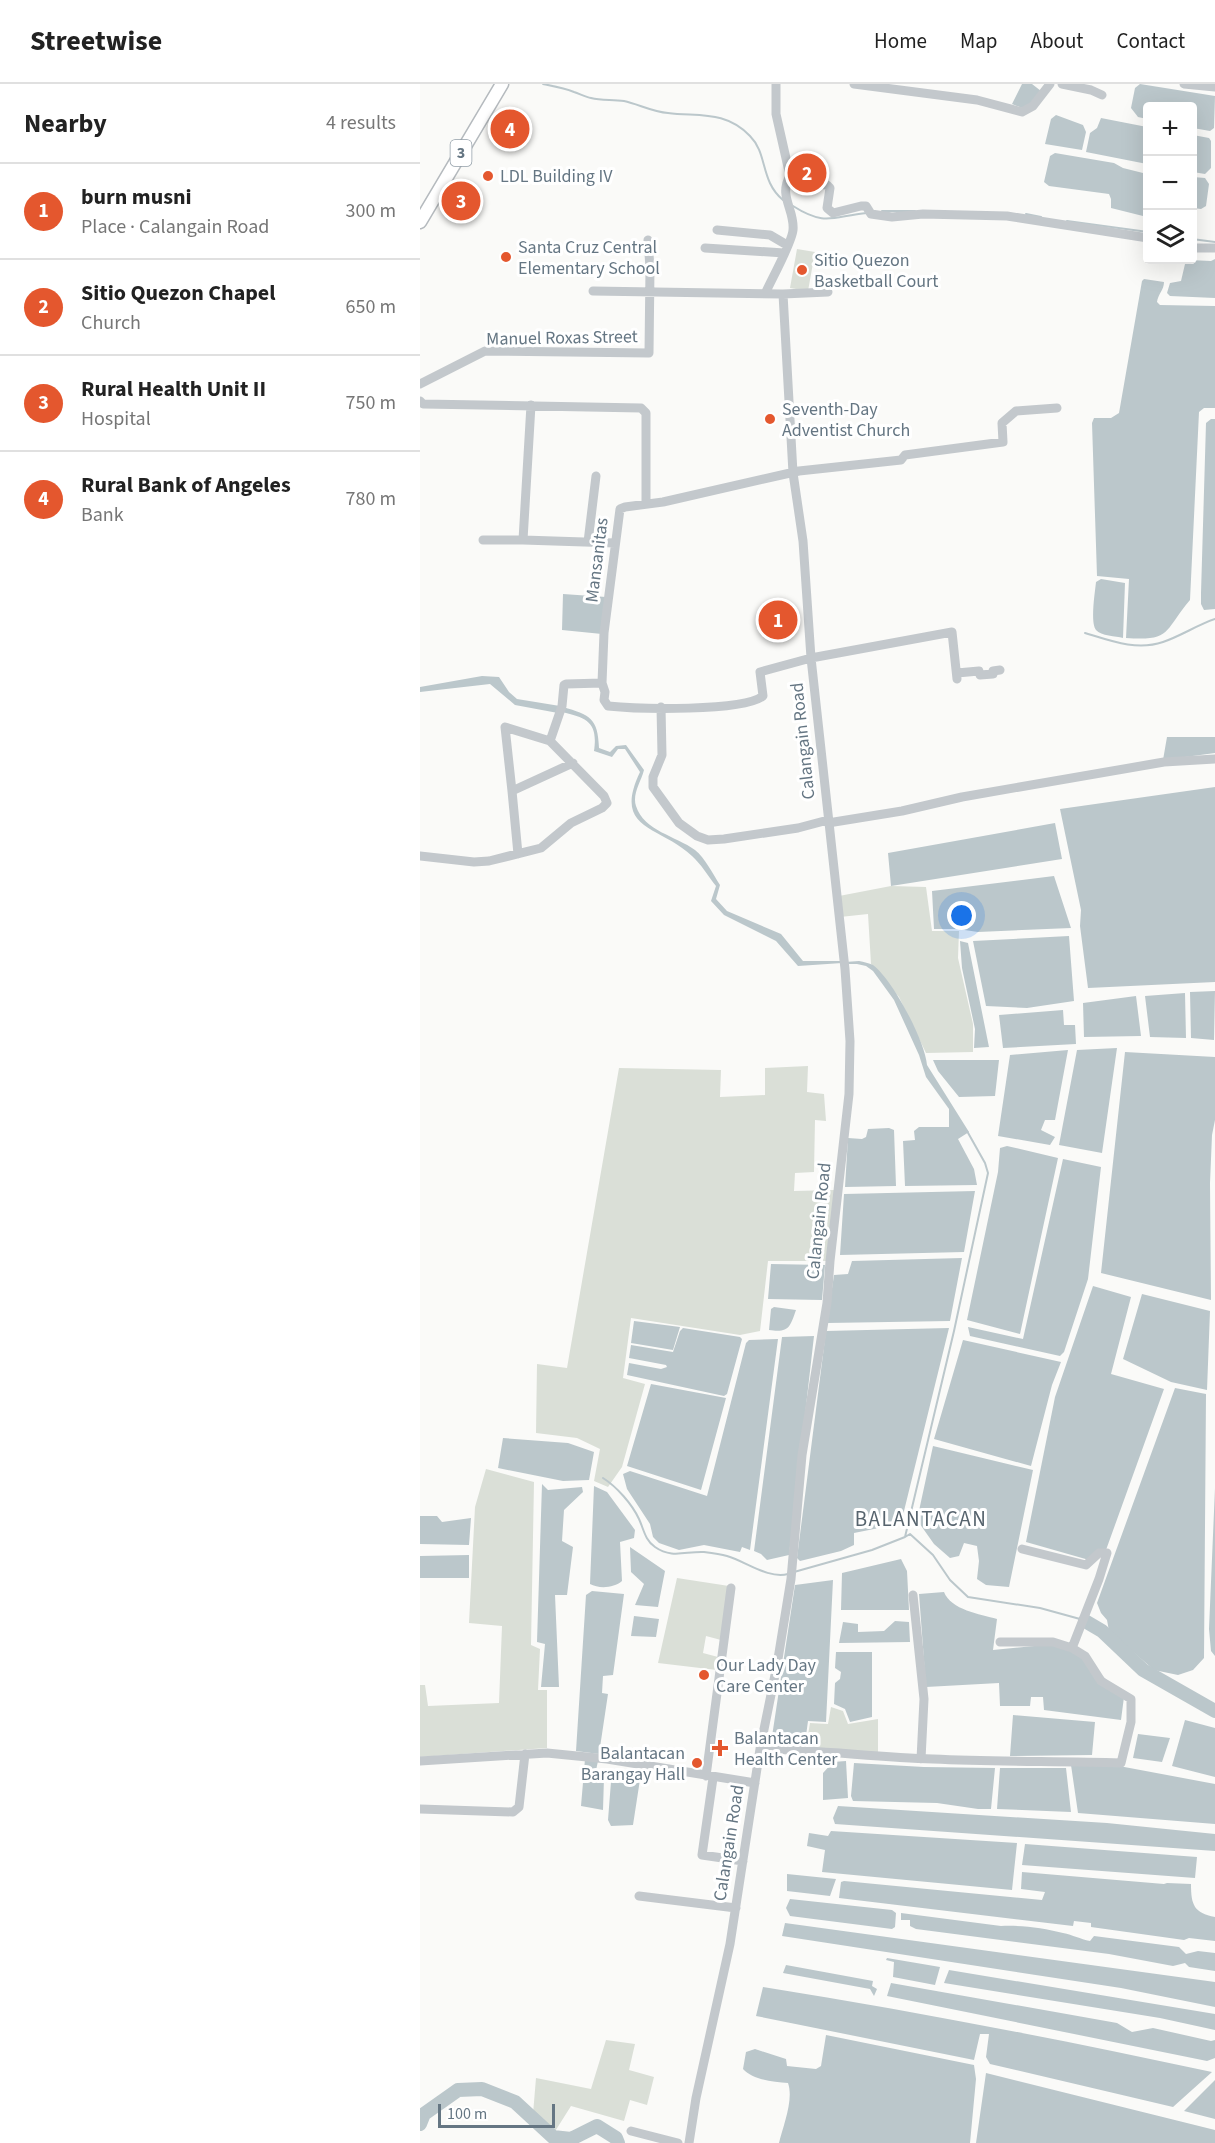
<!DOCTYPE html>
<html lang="en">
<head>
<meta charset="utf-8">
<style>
	body { margin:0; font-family:"Source Sans 3",sans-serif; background:#f6f6f6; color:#222 }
	.controls { position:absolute; right:18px; top:18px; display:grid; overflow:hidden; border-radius:6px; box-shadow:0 6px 24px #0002 }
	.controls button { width:54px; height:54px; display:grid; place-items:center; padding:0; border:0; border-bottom:2px solid #e0e0e0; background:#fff; color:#222; font:30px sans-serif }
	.scale { position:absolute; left:18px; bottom:15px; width:117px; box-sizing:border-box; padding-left:6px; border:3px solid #657683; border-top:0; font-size:16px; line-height:21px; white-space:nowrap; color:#657683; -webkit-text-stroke:4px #fff; paint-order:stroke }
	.you { position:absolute; left:542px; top:832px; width:21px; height:21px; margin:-15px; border:4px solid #fff; border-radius:50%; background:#1a73e8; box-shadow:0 0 0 9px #1a73e833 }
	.badge { display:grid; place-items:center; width:39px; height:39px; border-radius:50%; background:#e4572e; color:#fff; font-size:20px; font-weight:700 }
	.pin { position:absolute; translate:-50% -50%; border:3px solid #fff; box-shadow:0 2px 6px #0006 }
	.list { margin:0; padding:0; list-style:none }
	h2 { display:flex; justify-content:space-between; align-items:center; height:78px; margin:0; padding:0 24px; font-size:26px }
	h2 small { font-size:20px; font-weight:400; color:#767676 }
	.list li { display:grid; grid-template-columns:39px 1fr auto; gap:18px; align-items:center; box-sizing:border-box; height:96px; padding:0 24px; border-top:2px solid #e0e0e0 }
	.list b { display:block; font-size:22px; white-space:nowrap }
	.list p { margin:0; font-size:20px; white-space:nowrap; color:#767676 }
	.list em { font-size:20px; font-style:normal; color:#767676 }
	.icon { flex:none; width:33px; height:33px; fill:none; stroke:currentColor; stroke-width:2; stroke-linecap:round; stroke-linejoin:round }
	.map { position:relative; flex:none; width:795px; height:2059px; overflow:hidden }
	header { display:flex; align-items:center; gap:36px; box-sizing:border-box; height:84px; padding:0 30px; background:#fff; border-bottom:2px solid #e0e0e0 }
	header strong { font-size:28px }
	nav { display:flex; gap:33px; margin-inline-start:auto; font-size:21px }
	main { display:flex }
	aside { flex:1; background:#fff }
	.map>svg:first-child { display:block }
	.green { fill:#dadfd7 }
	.water { fill:#bbc7cb }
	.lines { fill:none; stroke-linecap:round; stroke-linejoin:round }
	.stream { stroke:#bbc7cb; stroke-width:2 }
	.river { stroke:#bbc7cb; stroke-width:14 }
	.major-casing { stroke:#b5babe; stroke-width:15 }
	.minor { stroke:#c3c8cc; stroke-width:9 }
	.major { stroke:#fff; stroke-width:12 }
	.poi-dot { fill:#e4572e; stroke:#fff; stroke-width:2 }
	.labels { text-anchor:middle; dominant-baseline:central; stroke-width:6; stroke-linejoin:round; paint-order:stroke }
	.shield { fill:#fff; stroke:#939fa8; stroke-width:1.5 }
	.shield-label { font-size:16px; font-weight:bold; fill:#657683 }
	.poi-label { font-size:18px; fill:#657683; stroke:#fff; text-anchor:start }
	.street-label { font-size:18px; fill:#657683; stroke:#fff }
	.quarter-label { font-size:21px; letter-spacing:1.5px; fill:#57646e; stroke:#fff }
</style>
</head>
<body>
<header>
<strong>Streetwise</strong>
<nav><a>Home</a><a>Map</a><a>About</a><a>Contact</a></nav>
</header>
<main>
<aside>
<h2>Nearby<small>4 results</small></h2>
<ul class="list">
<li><span class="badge">1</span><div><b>burn musni</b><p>Place · Calangain Road</p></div><em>300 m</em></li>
<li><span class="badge">2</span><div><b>Sitio Quezon Chapel</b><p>Church</p></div><em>650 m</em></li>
<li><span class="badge">3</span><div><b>Rural Health Unit II</b><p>Hospital</p></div><em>750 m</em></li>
<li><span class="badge">4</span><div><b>Rural Bank of Angeles</b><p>Bank</p></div><em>780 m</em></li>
</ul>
</aside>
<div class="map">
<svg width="795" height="2059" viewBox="0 0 795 2059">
	<rect width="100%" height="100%" fill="#fafaf8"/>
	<path class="green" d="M377,165L395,168L388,207L370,204Z
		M471,802L506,803L512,847H539L538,874L553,940V968L506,969L479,913L451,880L448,830L420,833L419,812Z
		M388,982L387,1008L404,1010L406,1037L395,1036L394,1088L375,1089L374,1107L415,1106L406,1177H348L340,1247L320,1251L211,1234L203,1294L225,1300L202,1383L188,1403L174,1397L180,1365L157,1354L116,1349L117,1280L147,1284L199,984L301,986L300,1013L345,1011V984Z
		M66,1385L114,1398L111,1561L120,1565L118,1606H127V1664L0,1673V1601H5L8,1622L79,1619L82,1542L49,1539L55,1423Z
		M257,1494L309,1502L301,1556L286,1552L283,1569L298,1573L297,1586L238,1579Z
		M411,1623L423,1627L428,1640L458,1635V1669L386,1663L390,1639L408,1640Z
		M186,1956L215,1960L209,1986L234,1993L227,2021L210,2016L204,2037L151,2022L134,2049L113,2030L116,1994L171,2005Z"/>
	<path class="water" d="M602,0H612L621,7L610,20L602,24L592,20Z
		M720,0L795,12L794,44L790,47L773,44L772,22H728L727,35L718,33L711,24L715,4Z
		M636,31L663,41L666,48L662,66L625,60L631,35Z
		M681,34L727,43V80L666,68L670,49L677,44Z
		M773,51L789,54L791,57V84L785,90L773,88Z
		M635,69L694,79L703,84L727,90V133L691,124V115L689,110L629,102L624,98L630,72Z
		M773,93L785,94L789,100L786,122L781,125L773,124Z
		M795,175V214L750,212L747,209L750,199L761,197L765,180L769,176L791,177Z
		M724,195L744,198C744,206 738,210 737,218L740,221L795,222V324H784L779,328L770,516C743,548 752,557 706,554L709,495L677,492L672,339L674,334H691L699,329L722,197Z
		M791,335H795V525L784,526L781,520V509L786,339Z
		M681,495L705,499L703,554C696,552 681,552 676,546C670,539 675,508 676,498Z
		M143,510L186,513L182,550L142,546Z
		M62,592L79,593L89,608L97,615L140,622L138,629L95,621L70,600L0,608V603Z
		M143,623C170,631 178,634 179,664L190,668L196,662L206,661L224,686C221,698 212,710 216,722C224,747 256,752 275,766C285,774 293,790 300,801L296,815L307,827L361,850L383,877H422V879L378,882L356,857L304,831L291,817L296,802C288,792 281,780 272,772C240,741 192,747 220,688L205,665H198L192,673L174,667C178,639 168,634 142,628Z
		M747,653H795V669L743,676Z
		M795,703V898L668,904L660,842L661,826L640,725Z
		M635,739L642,775L471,802L468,769Z
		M634,792L651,844L558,848L538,845H514L512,807Z
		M649,852L654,917L607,924L566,922L553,857Z
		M540,857L548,859L569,963L554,964L555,945L542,884Z
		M439,877C444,878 449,879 453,881C473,896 505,957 507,981L549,1048L538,1055L554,1085L557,1101L485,1102L483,1057L495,1056L494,1047L499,1043H529V1025L506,993L499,971L474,916L453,887L446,882L437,880H424L425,878Z
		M795,907L794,956L771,954L770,908Z
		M765,909L766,954L730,953L725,912Z
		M716,912L721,952L664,953L663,919Z
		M643,926L644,941H655L656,960L583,964L579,931Z
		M697,964L682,1069L639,1061L657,966Z
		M648,966L635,1036H625L621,1046L635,1053L630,1061L578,1052L590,971Z
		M705,968L795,973V1036L792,1051L790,1099L791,1216L681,1189Z
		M513,976H579L575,1012L539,1013L518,987Z
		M469,1044L474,1046L476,1102L425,1103L428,1054L442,1055L446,1053L448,1045Z
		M587,1062L638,1074L600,1250L547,1236L578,1088L580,1064Z
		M643,1075L681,1083L668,1195L644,1268L640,1272L550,1252L548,1243L603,1255Z
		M555,1107L544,1168L420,1171L424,1110Z
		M542,1174L530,1237L407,1239L414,1191L428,1190L432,1177Z
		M351,1180L405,1181L402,1216L348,1215Z
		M673,1202L711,1213L691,1290L744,1305L686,1466L669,1476L606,1458L635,1313Z
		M722,1210L790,1227L787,1306L751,1298L703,1275Z
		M354,1223L376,1226C370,1243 369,1249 349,1246L351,1225Z
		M214,1237L260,1243L253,1266L211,1259Z
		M263,1244L320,1253L322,1255L307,1310L304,1312L207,1291L209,1279L241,1285L247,1283L246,1281L209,1274L211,1261L253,1268L260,1247Z
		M529,1244L483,1431L474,1441L434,1449V1461L421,1467L380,1477L377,1474L406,1247Z
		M394,1252L369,1471L347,1476L341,1470L334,1467L362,1253Z
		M358,1255L330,1466L322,1463L320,1468L284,1461L259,1466L239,1459L233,1453L230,1440L207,1405L203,1390L210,1387L287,1412L326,1259L329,1256Z
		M543,1256L641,1278L632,1301L611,1382L514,1355Z
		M231,1300L306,1314L281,1406L207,1382Z
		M755,1304L786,1310L784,1574L773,1586L758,1591L734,1586L689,1547L687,1536L681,1529L677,1519Z
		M83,1354L148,1359L174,1368L169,1396L143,1397L78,1384Z
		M513,1362L613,1386L589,1503L566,1501L557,1495L559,1477L557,1462L544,1459L539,1472L530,1474L514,1460L497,1436Z
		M122,1400L128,1406L162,1403L163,1408L144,1426L142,1457L153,1463L147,1511H135L139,1603H121L125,1560L117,1558Z
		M174,1402L187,1408L215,1446L214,1454L200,1458L202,1497C194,1504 179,1505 170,1500Z
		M795,1404V1572L791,1567L789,1545Z
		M0,1432H17L22,1438L51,1434L49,1461L0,1460Z
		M210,1463L245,1487L238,1523L215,1521L224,1500L211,1488Z
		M49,1471V1494H0V1472Z
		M481,1475L487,1487L489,1526H421L422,1489Z
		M413,1496L406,1638L388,1637L385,1659H351L375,1501Z
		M172,1507L204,1510L193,1591L183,1592L182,1609L188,1610L179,1670L156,1667L166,1511Z
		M524,1508C531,1526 560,1530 577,1535L573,1566L635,1560L662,1572L704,1613L701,1636L624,1626L623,1613H611L610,1622H580L579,1599L506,1603L499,1510Z
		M214,1532L239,1535L236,1553L211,1552Z
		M475,1537L489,1538L490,1558L419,1559L423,1538L438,1540V1548L464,1547Z
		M416,1568H452V1633L430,1638L425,1625L414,1620L415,1599L420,1595L421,1588L415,1584Z
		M593,1631L675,1638L672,1671L590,1672Z
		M765,1636L795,1644V1693L752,1682Z
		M718,1650L750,1654L742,1678L713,1674Z
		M165,1675L178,1677L175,1691L184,1693L183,1726L161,1722Z
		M426,1677L428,1714L403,1716V1689L413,1678Z
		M434,1679L504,1683L575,1684L571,1725H558L517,1719L433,1717L431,1712Z
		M651,1681L699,1682L795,1700V1740L658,1729Z
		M580,1684H646L651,1728L577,1725Z
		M192,1685L221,1689L213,1741L191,1742L188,1736Z
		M418,1722L687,1739L795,1750V1767L415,1740L413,1734Z
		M411,1747L597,1759L592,1806L402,1788L405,1766L387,1762L389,1749L408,1752Z
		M605,1760L777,1773L775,1794L602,1781Z
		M602,1788L744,1800L747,1799L771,1800C771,1821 774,1829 795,1833V1857L769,1854L764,1856L671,1843V1839L654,1837L653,1842L419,1814L421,1798L424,1797L622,1816L625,1808L601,1805Z
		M367,1790L416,1795L410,1812L367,1807Z
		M370,1815L472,1826L476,1829L475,1843L472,1845L370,1832L366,1824Z
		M481,1829L581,1842C601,1841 624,1844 643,1849C653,1851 660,1855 670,1857L674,1852L759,1863L766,1870L778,1867L795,1869V1887L769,1883L765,1879L753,1882L689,1870L496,1845L490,1842V1836H481Z
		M365,1839L795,1898V1923L701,1904L362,1852Z
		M467,1874L520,1883L515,1901L473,1893L474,1878L466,1876Z
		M366,1881L453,1897L452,1902L457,1905L454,1912L450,1905L363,1889Z
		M529,1886L795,1930V1946L740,1934L524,1899Z
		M471,1899L697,1939L712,1948L733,1944L791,1957L795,1956V1974L787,1977L467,1912Z
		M343,1903C494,1927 643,1956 792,1988L753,2023L570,1980L566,1973L569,1950H560L554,1976L336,1932Z
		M406,1951L554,1981L556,1995L550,2059H359C363,2042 374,2016 368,1999C353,1998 333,1996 323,1985L326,1968L335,1965L366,1975L367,1982L396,1985L401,1982Z
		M566,1989L795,2046V2059H556Z
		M795,1996V2035L764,2027Z"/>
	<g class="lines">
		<path class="stream" d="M123,0C133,2 144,4 154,8C160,10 166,13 171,14C182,17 193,15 204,17C218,20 233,28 248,29C278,33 305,26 330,52C348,70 340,97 363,116
			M373,122C406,143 413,132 447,129
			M462,127H495
			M606,130L621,133
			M647,137L728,148
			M772,155L795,158
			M665,549C691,557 717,567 743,558C761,552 777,541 795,535
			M547,1047L565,1079L568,1089L534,1247L485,1453L490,1450L513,1471L530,1496L548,1513L620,1524L660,1535
			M183,1394C197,1403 212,1420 219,1435C224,1446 225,1456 235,1463C252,1475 266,1467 284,1468C292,1469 300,1470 307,1472C327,1478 348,1495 368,1490
			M374,1488L452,1466L485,1453"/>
		<path class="river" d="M665,1537L682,1547L723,1586L795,1627
			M0,2040L4,2030L38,2006L62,2005L95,2018L133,2053L151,2055L177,2042L196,2054L198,2059"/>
		<defs>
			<path id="major" d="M0,138L82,0"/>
		</defs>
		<use href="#major" class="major-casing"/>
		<path class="minor" d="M356,0V30L370,92L376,99L407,101L410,104L407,124L413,129L441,122H446L451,130L472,133L503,130L587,132L728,154
			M434,0L557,16L602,28L613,22L630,0
			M642,0L671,6L682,11
			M764,0L795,3
			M297,146L350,151L367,161
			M285,164L364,169
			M772,164H795
			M173,207L363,210L408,208
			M345,210C351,196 372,159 373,146C375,126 358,112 370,92
			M0,300L65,267L229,269L230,184L228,156
			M0,317L3,320L221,324L226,329V419
			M63,456H103L195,459
			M103,456L111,321
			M168,458L176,392
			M537,589L559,587L560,591L573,590V587L580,586
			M182,599L184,549L200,425L205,423L243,418L379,387L481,376L485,371L583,358L582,339L596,327L637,324
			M241,623L242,671L233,693V703L259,739L277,752L288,756L304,755L378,744L408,736
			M92,707L85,643L130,657
			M408,739L482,727L542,713L744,678L795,675
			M98,770L92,707L153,679
			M0,772L54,778L69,777L121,764L151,739L182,724L187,719L184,712L130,657L142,622L144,601L146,600L182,599L185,608L184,616L188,622C217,625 323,628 343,612L340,588L391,574L532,548L537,595
			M602,1465L666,1481L679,1469H687L679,1495L652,1564
			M493,1511L504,1615L501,1675
			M340,1665C398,1666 455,1673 513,1675C576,1678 638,1677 701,1679L711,1638V1615L681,1597L665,1572L652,1564L633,1558H580
			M0,1677L127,1669L187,1675L335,1699
			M286,1692L311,1504
			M293,1694L282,1771L323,1777
			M0,1725L93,1728L99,1723L105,1670
			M219,1812L316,1824
			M211,2047L258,2059
			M269,2059L276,2014L310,1860L340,1665L357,1581L371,1495L382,1371L407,1219L410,1177L429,1010L430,957L425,885L391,574L383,457L373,389L363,210"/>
		<use href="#major" class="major"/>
	</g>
	<g class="poi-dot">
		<circle cx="68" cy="92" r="6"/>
		<circle cx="86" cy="173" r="6"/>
		<circle cx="382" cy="186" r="6"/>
		<circle cx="350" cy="335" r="6"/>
		<circle cx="284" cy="1591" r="6"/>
		<path d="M297 1655h6v6h6v6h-6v6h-6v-6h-6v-6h6z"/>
		<circle cx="277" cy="1679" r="6"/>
	</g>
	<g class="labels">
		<rect class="shield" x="30.5" y="56" width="21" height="26" rx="4.5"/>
		<g class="shield-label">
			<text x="41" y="69">3</text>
		</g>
		<g class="poi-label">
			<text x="80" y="92">LDL Building IV</text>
			<text x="98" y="163">Santa Cruz Central<tspan x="98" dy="21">Elementary School</tspan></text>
			<text x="394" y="176">Sitio Quezon<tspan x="394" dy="21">Basketball Court</tspan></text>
			<text x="362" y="325">Seventh-Day<tspan x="362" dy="21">Adventist Church</tspan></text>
			<text x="296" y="1581">Our Lady Day<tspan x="296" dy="21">Care Center</tspan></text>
			<text x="314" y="1654">Balantacan<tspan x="314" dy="21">Health Center</tspan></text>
			<text x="265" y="1669" text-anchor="end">Balantacan<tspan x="265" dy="21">Barangay Hall</tspan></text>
		</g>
		<g class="street-label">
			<text transform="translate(142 254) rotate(-1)">Manuel Roxas Street</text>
			<text transform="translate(177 476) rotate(-83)">Mansanitas</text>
			<text transform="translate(383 657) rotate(-96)">Calangain Road</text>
			<text transform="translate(399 1137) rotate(-84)">Calangain Road</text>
			<text transform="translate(309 1759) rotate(-81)">Calangain Road</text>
		</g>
		<g class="quarter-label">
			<text x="501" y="1435">BALANTACAN</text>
		</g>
	</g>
</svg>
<div class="controls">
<button>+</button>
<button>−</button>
<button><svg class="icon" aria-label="layers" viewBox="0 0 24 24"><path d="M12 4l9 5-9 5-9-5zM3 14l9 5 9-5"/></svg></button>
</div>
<div class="scale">100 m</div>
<div class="you"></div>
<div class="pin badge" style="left:358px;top:536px">1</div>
<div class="pin badge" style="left:387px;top:89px">2</div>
<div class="pin badge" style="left:41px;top:117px">3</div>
<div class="pin badge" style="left:90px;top:45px">4</div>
</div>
</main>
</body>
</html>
